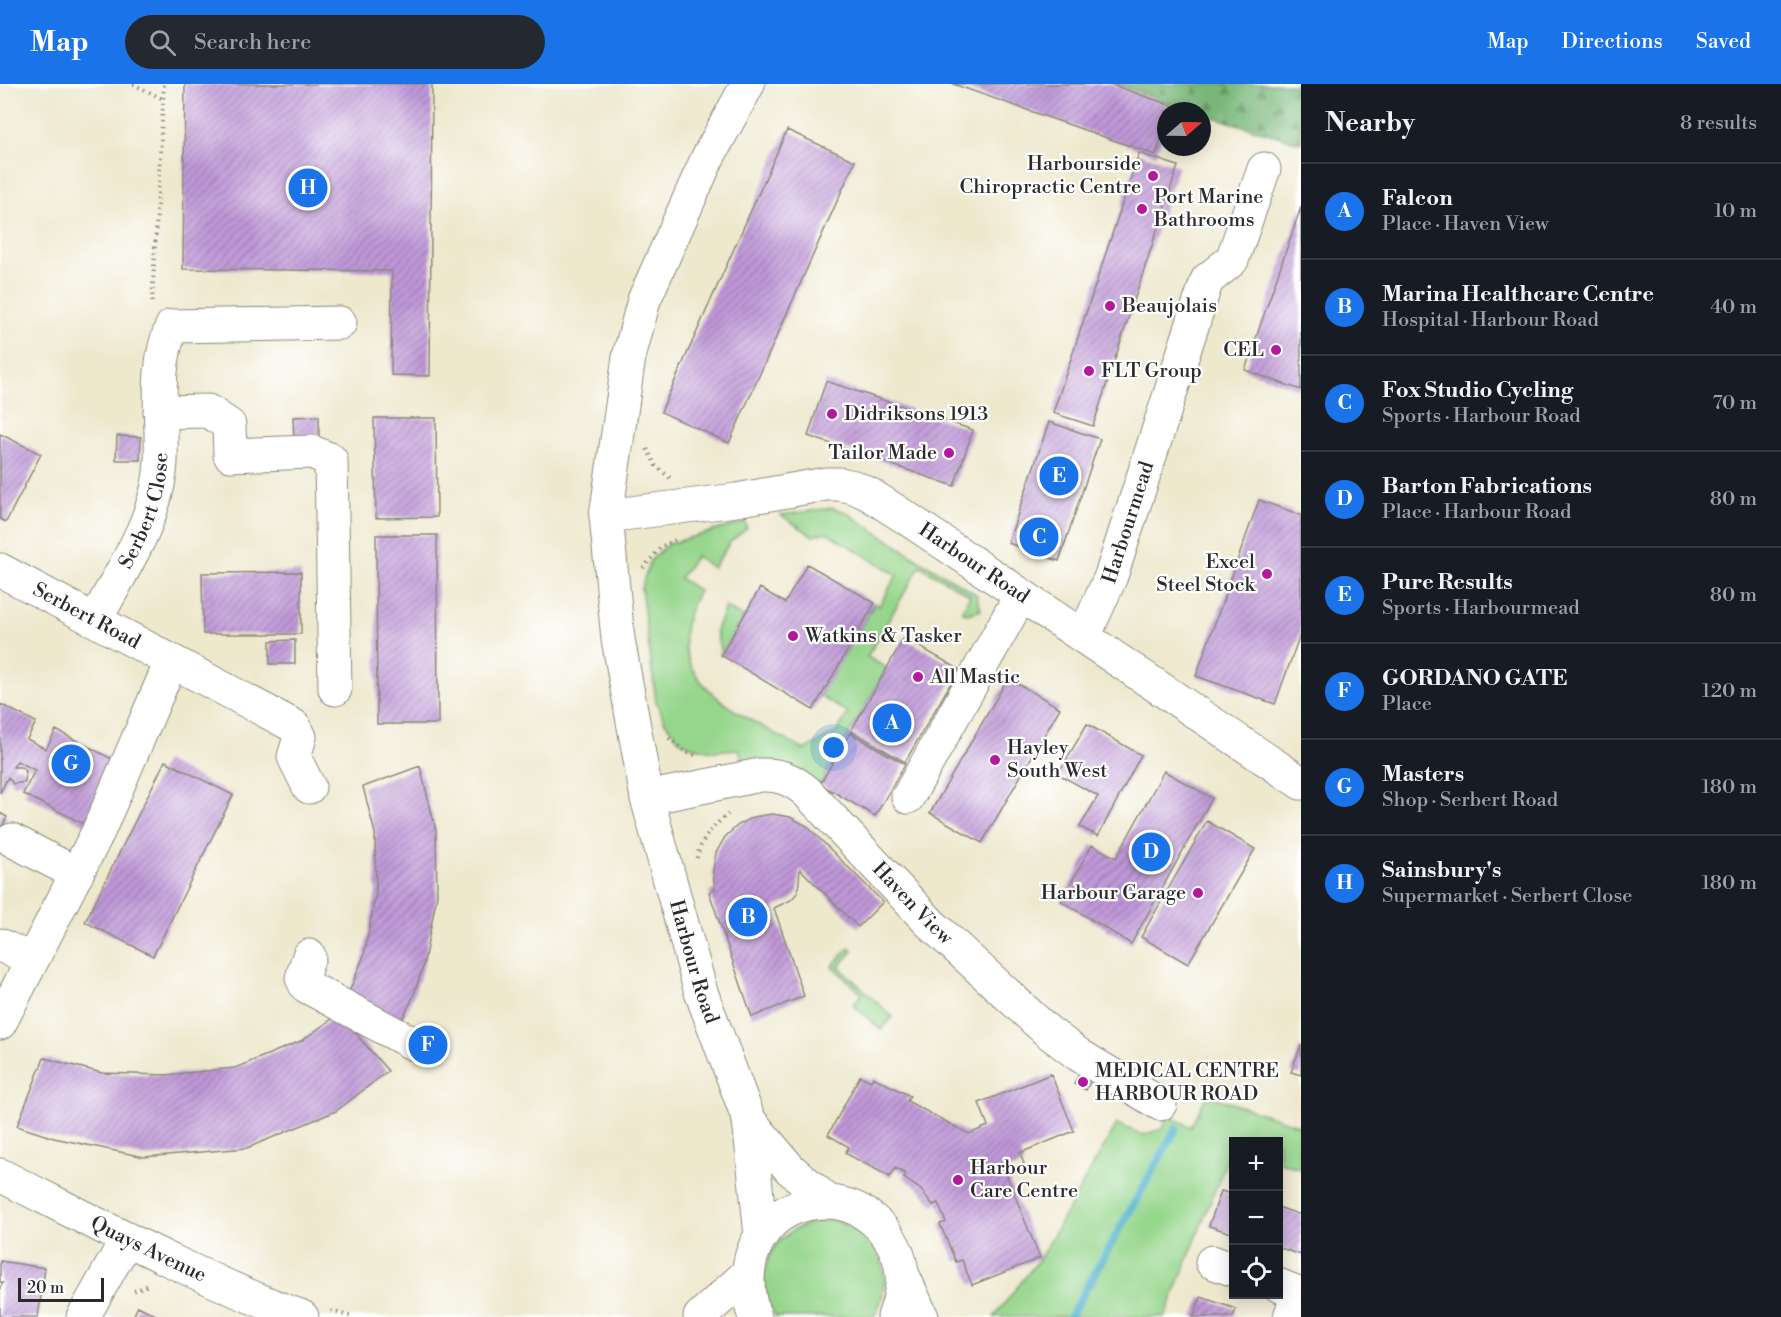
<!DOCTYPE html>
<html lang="en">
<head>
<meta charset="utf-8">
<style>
	body { margin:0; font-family:"Libre Bodoni",serif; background:#242831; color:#f1f3f6 }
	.controls { position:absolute; right:18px; bottom:18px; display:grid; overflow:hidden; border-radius:0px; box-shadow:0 3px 15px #0003 }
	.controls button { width:54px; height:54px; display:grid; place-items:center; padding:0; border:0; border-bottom:2px solid #363941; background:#171b24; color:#f1f3f6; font:30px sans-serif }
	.compass { position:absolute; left:1157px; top:18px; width:54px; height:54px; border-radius:50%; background:#171b24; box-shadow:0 3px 15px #0003; rotate:70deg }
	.scale { position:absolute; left:18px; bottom:15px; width:86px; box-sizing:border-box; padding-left:6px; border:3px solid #2b2b2b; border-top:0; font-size:16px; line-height:21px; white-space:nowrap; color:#2b2b2b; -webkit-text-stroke:4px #fff; paint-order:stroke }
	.you { position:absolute; left:834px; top:664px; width:21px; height:21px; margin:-15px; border:4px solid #fff; border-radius:50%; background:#1a73e8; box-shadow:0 0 0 9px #1a73e833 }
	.badge { display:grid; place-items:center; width:39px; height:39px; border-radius:50%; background:#1a73e8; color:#fff; font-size:20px; font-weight:700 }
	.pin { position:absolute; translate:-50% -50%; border:3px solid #fff; box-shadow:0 2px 6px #0006 }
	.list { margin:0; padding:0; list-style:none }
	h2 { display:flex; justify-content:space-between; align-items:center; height:78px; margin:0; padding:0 24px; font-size:26px }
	h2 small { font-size:20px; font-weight:400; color:#9ea1a6 }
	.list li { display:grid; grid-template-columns:39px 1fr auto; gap:18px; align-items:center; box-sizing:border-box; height:96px; padding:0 24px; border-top:2px solid #363941 }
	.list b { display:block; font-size:22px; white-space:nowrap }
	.list p { margin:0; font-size:20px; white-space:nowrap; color:#9ea1a6 }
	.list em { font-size:20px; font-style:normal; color:#9ea1a6 }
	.icon { flex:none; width:33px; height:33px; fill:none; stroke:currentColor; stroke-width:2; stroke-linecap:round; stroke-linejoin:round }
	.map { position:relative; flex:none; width:1301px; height:1233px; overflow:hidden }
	header { display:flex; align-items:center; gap:36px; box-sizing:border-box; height:84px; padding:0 30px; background:#1a73e8; color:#fff }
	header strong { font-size:28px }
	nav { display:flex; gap:33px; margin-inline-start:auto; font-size:21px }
	.search { width:420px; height:54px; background:#242831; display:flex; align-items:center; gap:15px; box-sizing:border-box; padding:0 21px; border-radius:33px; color:#9ea1a6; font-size:22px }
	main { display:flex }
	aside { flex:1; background:#171b24 }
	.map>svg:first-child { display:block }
	.green { fill:#96d68c; stroke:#60805c; stroke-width:1.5 }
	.forest { fill:url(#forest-firs); stroke:#527152; stroke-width:1.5 }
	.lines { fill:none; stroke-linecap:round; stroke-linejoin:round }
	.stream { stroke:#4db0cc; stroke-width:8 }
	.building { fill:url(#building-hatch) }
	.minor-casing { stroke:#8c8a7c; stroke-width:35 }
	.path { stroke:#8c8a7c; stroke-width:4; stroke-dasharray:1.5 4.5; stroke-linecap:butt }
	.minor { stroke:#fff; stroke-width:33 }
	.poi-dot { fill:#b5179e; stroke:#fff; stroke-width:2 }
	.labels { text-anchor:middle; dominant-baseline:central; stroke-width:4.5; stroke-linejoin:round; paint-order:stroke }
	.poi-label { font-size:20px; fill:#2b2b2b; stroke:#fff; text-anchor:start }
	.street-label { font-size:20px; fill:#2b2b2b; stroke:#fff }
</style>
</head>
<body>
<header>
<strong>Map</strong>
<div class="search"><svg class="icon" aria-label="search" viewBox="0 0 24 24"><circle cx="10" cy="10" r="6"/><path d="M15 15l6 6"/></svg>Search here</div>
<nav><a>Map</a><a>Directions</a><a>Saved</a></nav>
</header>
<main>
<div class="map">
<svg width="1301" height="1233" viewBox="0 0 1301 1233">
	<defs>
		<pattern id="forest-firs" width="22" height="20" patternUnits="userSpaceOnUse" patternTransform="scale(1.5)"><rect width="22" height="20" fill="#78b778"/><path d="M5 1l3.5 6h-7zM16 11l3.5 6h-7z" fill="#639563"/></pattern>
		<pattern id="building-hatch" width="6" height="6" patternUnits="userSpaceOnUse" patternTransform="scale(1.5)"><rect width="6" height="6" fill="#bf98d8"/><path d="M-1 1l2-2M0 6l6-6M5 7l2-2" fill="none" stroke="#9b7caf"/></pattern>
	</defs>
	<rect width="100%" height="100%" fill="#fff"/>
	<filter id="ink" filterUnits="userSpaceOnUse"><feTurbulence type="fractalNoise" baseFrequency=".0167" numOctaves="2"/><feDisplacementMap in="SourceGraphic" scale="12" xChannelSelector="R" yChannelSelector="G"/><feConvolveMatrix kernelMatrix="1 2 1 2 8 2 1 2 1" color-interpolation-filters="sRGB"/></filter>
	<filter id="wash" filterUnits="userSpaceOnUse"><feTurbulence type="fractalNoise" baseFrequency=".008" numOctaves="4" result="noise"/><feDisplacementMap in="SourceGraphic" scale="24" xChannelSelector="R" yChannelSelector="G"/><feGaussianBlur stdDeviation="1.35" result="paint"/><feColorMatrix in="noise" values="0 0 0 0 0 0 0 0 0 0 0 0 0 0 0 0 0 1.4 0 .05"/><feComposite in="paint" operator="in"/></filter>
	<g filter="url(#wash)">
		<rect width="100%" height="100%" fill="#eee8cd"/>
		<path class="green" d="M832,424L846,428L922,478L976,510L981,526L967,530L962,527L970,511L920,482L867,573L887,584L820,700L743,678L739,665L713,667L690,662L679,656L665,638L656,617L641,504L650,477L668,460L745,438L747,444L730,458L713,484L696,472L680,494L699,507C648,596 743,630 804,666L837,648L848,629L820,612L875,519L879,522L897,491L826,448L813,452L781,431Z
			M725,523L743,533L721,571L716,546Z
			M849,864L853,867L839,883L893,933L881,946L853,921L862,910L832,882Z
			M1207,1011L1301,1042V1085L1279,1078L1278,1058H1234L1165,1233H994L1040,1174L1117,1040L1143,1051L1162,1045L1169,1032L1191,1043Z
			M831,1136C880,1149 898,1188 874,1233H776C746,1185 777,1138 831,1136Z"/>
		<path class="forest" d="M1116,0H1301V59L1202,30V27H1191Z"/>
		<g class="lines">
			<path class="stream" d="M1070,1233L1176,1045"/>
		</g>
		<g id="blocks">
			<path class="building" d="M185,0H432L430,292L391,291L392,187L183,185Z
				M953,0H1110L1173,22L1171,27H1166V41L1156,71Z
				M787,46L855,77L729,359L661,328Z
				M1139,69L1178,82L1093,342L1053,329Z
				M1301,123V306L1245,286Z
				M826,297L973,346L954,402L808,352Z
				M319,332V354H294L293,333Z
				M374,334H436L437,433L376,434Z
				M1049,338L1100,355L1059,477L1008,459Z
				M0,350L41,370L6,438L0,435Z
				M117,352L141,353L140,376H116Z
				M1259,416L1301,431V548L1275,620L1196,592Z
				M376,451H437L438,640H377Z
				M807,480L875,519L813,626L721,571L760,504L785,519Z
				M301,488V550H203L202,489Z
				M904,554L959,585L905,678L851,647Z
				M295,556V580H270V557Z
				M1008,594L1060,624L982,759L930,729Z
				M0,620L36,638L27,655L46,665L56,646L120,679L88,742L23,710L35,686L17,677L13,683H21L26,687L25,698L13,700L8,693L0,709Z
				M1087,640L1141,671L1098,752L1080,743L1098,712L1058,690Z
				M850,649L905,680L875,732L820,700Z
				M165,677L233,711L153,872L85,838Z
				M420,682L436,747L437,811L423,883L413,913L400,940L348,911L364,871L376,809L375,749L363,703Z
				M1164,687L1212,714L1131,860L1061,817L1092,761L1116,774Z
				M0,729L7,733L0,746Z
				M772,730L790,733L807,742L883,818L858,843L800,785L798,808L791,816L774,824L804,912L752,933L709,808L715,806L713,787L716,769L725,753L738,741L754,733Z
				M1207,737L1255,765L1188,880L1141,853Z
				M339,930L388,987L336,1027L247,1064L144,1073L54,1054L17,1042L44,974L102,989L166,991L235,984L301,957Z
				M422,952L435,954L433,969L420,968Z
				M1301,961V991L1291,988Z
				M1051,990L1074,1047L1020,1069L1024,1080L1005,1087L1040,1174L972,1201L962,1176L956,1178L940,1140L946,1138L938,1119L933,1121L921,1106L904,1094L906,1090L895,1084L890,1093L845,1069L849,1063L828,1051L860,992L871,997L873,993L910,1012L907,1017L969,1050L988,1042L979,1019Z
				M1079,990L1091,996L1086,1006L1074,1000Z
				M1221,1107L1234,1111V1150L1209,1142Z
				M1278,1123L1301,1131V1171L1278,1163Z
				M0,1177L45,1184L38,1233H0V1204L3,1199L0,1198Z
				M1201,1213L1236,1225L1233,1233H1193Z
				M138,1222L159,1233H133Z"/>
		</g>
	</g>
	<g filter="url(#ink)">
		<use href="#blocks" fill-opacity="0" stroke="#8c8a7c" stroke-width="1.5"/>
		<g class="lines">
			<defs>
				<g id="minor">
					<path id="s1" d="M748,0L708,73L644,216L629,273L606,432L618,555L647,714L701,908L749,1036L761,1151"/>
					<path d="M160,328L208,327L229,341L230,371L312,368L331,376L335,605"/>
					<path id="s2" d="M606,432L736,416L826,400H840L854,403L869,410L908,435L1301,699"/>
					<path id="s3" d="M0,486L294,642L300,653L294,673L309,703"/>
					<path id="s4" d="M96,535C121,487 158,435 161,378C163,333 153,285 172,242L340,239"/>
					<path id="s5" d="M1084,553L1111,492L1207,196L1232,176L1264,85"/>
					<path d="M908,713L1021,511"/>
					<path id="s6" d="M647,714L760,691C779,690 792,695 807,708L930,839L1047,947L1079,971L1160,1020"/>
					<path d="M12,756L77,790"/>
					<path d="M0,861L32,876"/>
					<path d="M309,872L302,894L306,902L412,959"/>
					<path d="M0,939L98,748L171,578"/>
					<path d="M749,1036L790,1085L829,1118"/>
					<path id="s7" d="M0,1091C99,1141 198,1194 302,1233"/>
					<path d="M1212,1178L1234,1186"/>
					<path d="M902,1189L922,1233"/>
					<path d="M1278,1201L1298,1209L1290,1233"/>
					<path d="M83,1233L127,1155"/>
					<path d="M700,1233L746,1191"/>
					<path d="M755,1233C733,1178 764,1116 829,1118C866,1120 898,1152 902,1189C904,1204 899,1219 894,1233"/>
				</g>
			</defs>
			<use href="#minor" class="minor-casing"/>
			<path class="path" d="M133,0L163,15
				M152,218L164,0
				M647,365L656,382L670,394
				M643,484L662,462L675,456
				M669,654L687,669L695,671
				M697,774C700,756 714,741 728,730
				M134,1207L149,1201
				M331,1227L353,1233"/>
			<use href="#minor" class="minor"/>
		</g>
	</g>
	<g class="poi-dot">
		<circle cx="1153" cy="92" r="6"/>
		<circle cx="1142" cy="125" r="6"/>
		<circle cx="1110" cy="222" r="6"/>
		<circle cx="1276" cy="266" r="6"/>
		<circle cx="1089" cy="287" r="6"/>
		<circle cx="832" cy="330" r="6"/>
		<circle cx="949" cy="369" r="6"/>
		<circle cx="1267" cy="490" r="6"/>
		<circle cx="793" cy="552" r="6"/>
		<circle cx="918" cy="593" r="6"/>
		<circle cx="995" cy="676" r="6"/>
		<circle cx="1198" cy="809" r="6"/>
		<circle cx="1083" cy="998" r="6"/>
		<circle cx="958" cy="1096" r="6"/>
	</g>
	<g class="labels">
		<g class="poi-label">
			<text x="1141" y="80" text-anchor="end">Harbourside<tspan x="1141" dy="23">Chiropractic Centre</tspan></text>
			<text x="1154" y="113">Port Marine<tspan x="1154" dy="23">Bathrooms</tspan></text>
			<text x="1122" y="222">Beaujolais</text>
			<text x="1264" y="266" text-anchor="end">CEL</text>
			<text x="1101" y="287">FLT Group</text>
			<text x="844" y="330">Didriksons 1913</text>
			<text x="937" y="369" text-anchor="end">Tailor Made</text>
			<text x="1255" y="478" text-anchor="end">Excel<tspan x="1255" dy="23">Steel Stock</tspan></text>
			<text x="805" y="552">Watkins &amp; Tasker</text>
			<text x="930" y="593">All Mastic</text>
			<text x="1007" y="664">Hayley<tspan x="1007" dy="23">South West</tspan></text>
			<text x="1186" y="809" text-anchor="end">Harbour Garage</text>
			<text x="1095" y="987">MEDICAL CENTRE<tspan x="1095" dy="23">HARBOUR ROAD</tspan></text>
			<text x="970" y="1084">Harbour<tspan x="970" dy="23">Care Centre</tspan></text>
		</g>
		<g class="street-label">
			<text stroke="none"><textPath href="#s4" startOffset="120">Serbert Close</textPath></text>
			<text stroke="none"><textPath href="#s5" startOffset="123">Harbourmead</textPath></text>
			<text stroke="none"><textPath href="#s2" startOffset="393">Harbour Road</textPath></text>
			<text stroke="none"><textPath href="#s3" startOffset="98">Serbert Road</textPath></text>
			<text stroke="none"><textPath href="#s6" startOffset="320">Haven View</textPath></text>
			<text stroke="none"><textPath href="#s1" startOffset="915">Harbour Road</textPath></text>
			<text stroke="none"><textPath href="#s7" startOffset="166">Quays Avenue</textPath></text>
		</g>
	</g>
</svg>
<div class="controls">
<button>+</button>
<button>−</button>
<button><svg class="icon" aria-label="locate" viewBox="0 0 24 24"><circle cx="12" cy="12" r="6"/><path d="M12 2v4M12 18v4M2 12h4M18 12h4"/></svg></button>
</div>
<svg class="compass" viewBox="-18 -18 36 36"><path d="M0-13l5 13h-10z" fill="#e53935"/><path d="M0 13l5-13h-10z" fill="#9ea1a6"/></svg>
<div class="scale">20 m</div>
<div class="you"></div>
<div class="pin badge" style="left:892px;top:639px">A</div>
<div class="pin badge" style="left:748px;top:833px">B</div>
<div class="pin badge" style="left:1039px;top:453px">C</div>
<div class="pin badge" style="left:1151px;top:768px">D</div>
<div class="pin badge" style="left:1059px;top:392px">E</div>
<div class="pin badge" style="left:428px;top:961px">F</div>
<div class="pin badge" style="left:71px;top:680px">G</div>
<div class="pin badge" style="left:308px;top:104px">H</div>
</div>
<aside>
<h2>Nearby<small>8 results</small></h2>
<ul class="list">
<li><span class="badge">A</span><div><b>Falcon</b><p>Place · Haven View</p></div><em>10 m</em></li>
<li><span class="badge">B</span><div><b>Marina Healthcare Centre</b><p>Hospital · Harbour Road</p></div><em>40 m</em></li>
<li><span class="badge">C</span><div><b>Fox Studio Cycling</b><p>Sports · Harbour Road</p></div><em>70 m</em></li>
<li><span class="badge">D</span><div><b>Barton Fabrications</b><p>Place · Harbour Road</p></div><em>80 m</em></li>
<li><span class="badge">E</span><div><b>Pure Results</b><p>Sports · Harbourmead</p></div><em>80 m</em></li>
<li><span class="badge">F</span><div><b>GORDANO GATE</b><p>Place</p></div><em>120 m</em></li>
<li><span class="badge">G</span><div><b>Masters</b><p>Shop · Serbert Road</p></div><em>180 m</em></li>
<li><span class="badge">H</span><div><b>Sainsbury's</b><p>Supermarket · Serbert Close</p></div><em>180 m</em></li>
</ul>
</aside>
</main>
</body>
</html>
